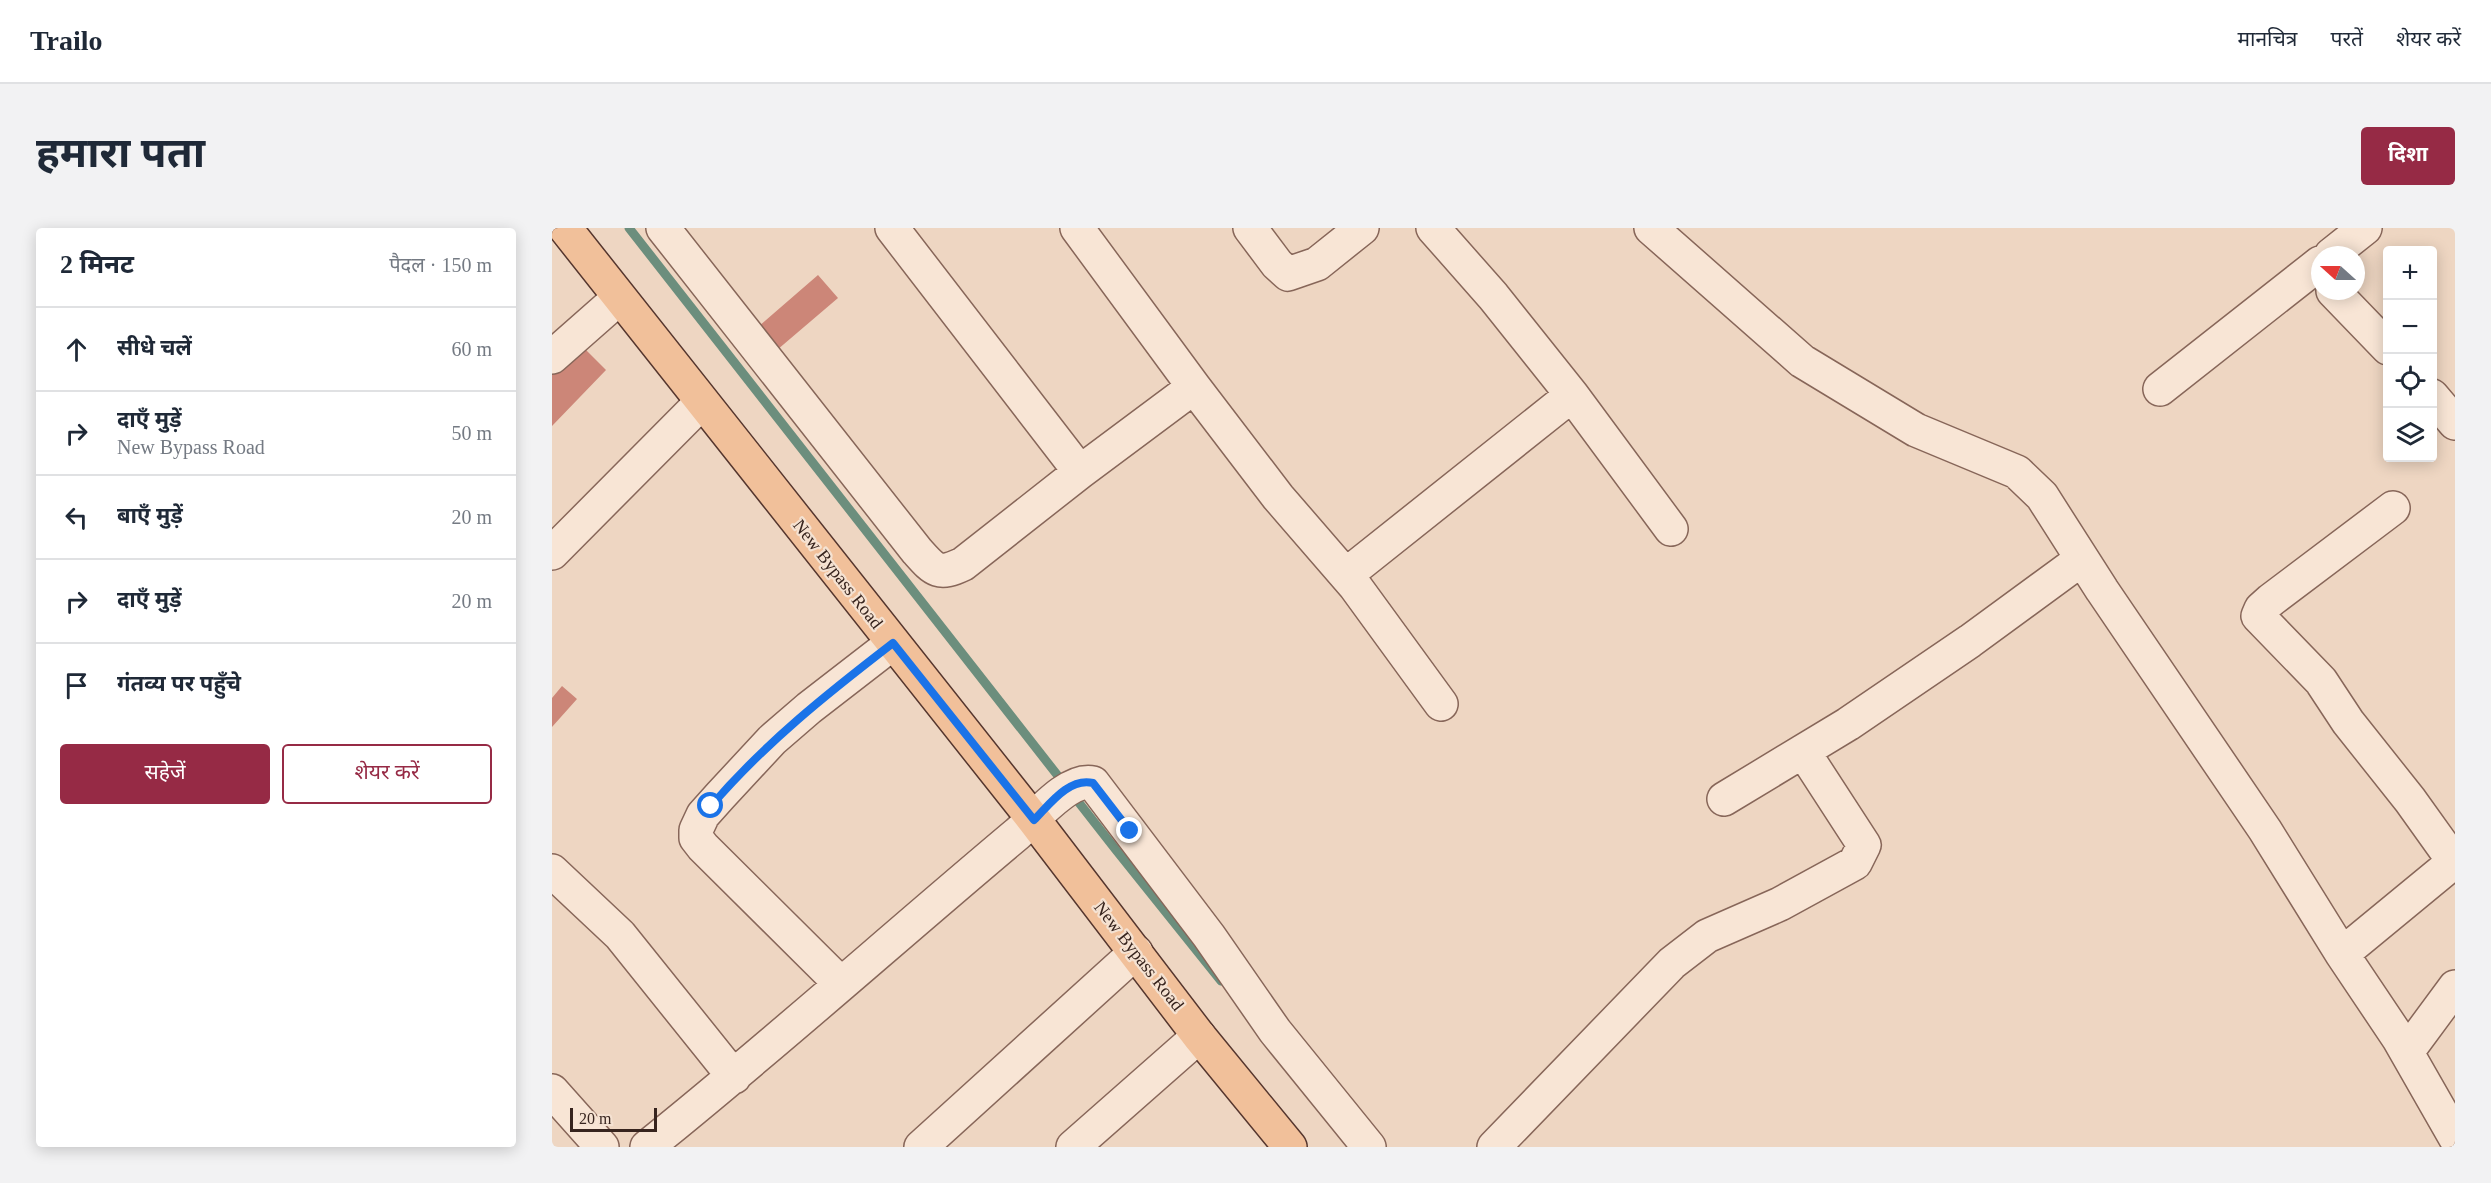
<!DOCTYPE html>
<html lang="hi">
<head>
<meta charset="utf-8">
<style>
	body { margin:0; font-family:"Times New Roman","Noto Sans Devanagari",serif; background:#f2f2f3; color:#1f2937 }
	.controls { position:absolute; right:18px; top:18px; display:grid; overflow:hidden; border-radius:6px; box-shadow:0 3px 15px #0003 }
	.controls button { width:54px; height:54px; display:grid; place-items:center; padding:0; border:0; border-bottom:2px solid #e0e1e3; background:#fff; color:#1f2937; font:30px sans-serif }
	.compass { position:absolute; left:1759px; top:18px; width:54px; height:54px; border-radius:50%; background:#fff; box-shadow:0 3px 15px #0003; rotate:291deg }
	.scale { position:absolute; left:18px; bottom:15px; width:87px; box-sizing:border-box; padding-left:6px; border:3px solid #37241e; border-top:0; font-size:16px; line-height:21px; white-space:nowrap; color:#37241e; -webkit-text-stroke:4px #f5e2d2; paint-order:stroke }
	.stop { position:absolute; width:18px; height:18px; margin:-14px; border:4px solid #1a73e8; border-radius:50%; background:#fff }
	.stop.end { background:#1a73e8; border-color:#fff; box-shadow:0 2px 6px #0008 }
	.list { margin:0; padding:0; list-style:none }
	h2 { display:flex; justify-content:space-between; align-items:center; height:78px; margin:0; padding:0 24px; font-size:26px }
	h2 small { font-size:20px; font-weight:400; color:#747a83 }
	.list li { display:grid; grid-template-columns:39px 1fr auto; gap:18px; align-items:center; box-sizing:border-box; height:84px; padding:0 24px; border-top:2px solid #e0e1e3 }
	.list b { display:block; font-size:22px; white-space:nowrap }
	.list p { margin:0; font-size:20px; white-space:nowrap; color:#747a83 }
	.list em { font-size:20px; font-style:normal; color:#747a83 }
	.actions { display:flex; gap:12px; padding:18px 24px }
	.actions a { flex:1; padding:14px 0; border:2px solid #962a45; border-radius:6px; text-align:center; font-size:21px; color:#962a45 }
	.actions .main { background:#962a45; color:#fff }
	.icon { flex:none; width:33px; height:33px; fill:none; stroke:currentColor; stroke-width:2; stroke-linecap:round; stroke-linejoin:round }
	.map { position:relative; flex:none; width:1903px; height:919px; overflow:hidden; border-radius:6px }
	header { display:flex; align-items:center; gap:36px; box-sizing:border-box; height:84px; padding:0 30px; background:#fff; border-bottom:2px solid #e0e1e3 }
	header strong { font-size:28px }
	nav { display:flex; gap:33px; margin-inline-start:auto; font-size:21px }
	.intro { display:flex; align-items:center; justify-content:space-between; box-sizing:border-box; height:144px; padding:0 36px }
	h1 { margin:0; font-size:42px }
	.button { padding:15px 27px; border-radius:6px; background:#962a45; color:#fff; font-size:21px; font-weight:700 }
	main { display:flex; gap:36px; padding:0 36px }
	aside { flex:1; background:#fff; border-radius:6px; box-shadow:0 3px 15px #0003 }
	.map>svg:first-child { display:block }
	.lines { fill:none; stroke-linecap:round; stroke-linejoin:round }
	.stream { stroke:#6c8e7d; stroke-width:9 }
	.building { fill:#cc8678 }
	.minor-casing { stroke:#876659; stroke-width:36 }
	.major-casing { stroke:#55362e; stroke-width:36 }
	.minor { stroke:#f8e5d5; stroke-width:33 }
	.major { stroke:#f1c09a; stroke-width:33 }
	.route { stroke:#1a73e8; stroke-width:8 }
	.labels { text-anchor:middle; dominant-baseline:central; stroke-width:4.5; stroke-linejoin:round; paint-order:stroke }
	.street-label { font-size:18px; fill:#37241e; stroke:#f5e2d2 }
</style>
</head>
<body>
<header>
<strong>Trailo</strong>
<nav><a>मानचित्र</a><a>परतें</a><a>शेयर करें</a></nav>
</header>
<div class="intro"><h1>हमारा पता</h1><a class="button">दिशा</a></div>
<main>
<aside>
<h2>2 मिनट<small>पैदल · 150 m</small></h2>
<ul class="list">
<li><svg class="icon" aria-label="ahead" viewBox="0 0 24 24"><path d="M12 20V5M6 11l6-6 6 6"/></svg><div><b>सीधे चलें</b></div><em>60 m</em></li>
<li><svg class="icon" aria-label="right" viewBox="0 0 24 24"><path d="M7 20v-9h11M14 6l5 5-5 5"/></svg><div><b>दाएँ मुड़ें</b><p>New Bypass Road</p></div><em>50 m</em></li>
<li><svg class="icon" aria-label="left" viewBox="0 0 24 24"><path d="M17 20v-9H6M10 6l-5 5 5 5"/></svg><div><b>बाएँ मुड़ें</b></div><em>20 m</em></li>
<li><svg class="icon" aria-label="right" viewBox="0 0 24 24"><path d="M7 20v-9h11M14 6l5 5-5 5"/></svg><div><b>दाएँ मुड़ें</b></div><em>20 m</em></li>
<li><svg class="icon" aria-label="arrive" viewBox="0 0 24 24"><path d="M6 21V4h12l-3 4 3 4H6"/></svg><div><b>गंतव्य पर पहुँचे</b></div></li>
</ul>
<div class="actions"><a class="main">सहेजें</a><a>शेयर करें</a></div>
</aside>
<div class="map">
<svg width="1903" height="919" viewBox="0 0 1903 919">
	<rect width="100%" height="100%" fill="#eed6c2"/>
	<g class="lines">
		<path class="stream" d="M77,0L564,622L669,753"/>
	</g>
	<path class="building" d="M266,47L286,70L225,122L206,99Z
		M24,112L54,142L0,198V136Z
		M10,458L25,471L0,499V470Z"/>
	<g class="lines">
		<defs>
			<path id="minor" d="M111,0L365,323C382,342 386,348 411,336L528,244L642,159
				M340,0L528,244
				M525,0L642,159L726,269L803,358L889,476
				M698,0L725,36L736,46L765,36L810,0
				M881,0L941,68L1020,167L1119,301
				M1099,0L1250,133L1364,202L1465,244L1490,268L1550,362L1713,602L1790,726L1847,811L1903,909
				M1779,27L1813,0
				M1781,63L1836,120
				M0,129L67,70
				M1608,161L1768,35
				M1880,168L1903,195
				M1841,280L1719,372L1709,381L1706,388L1769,453L1796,494L1858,572L1903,635
				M0,325L150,174
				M794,347L1020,167
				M1172,571L1296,496L1418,413L1530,331
				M0,643L68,707L182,849
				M1790,726L1903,633
				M289,756L151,619L144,610V602L151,587L168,568L220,512L257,480L341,415
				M1855,824L1903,759
				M0,863L50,919
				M95,919C221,818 341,710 465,606C483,591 516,549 541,555L657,708L723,803L817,919
				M369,919L584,724
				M521,919L647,808
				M942,919L1120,735L1155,708L1228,676L1303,635L1312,617L1251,523"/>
			<path id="major" d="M13,0L482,592L647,808L738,919"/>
		</defs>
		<use href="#minor" class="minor-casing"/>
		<use href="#major" class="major-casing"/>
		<use href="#minor" class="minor"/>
		<use href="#major" class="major"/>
	</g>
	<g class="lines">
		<path class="route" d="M159,578C213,515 276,465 341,415L482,592C497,577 517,549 541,555L578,603"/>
	</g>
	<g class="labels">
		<g class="street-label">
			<text transform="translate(286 346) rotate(52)">New Bypass Road</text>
			<text transform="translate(587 728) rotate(52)">New Bypass Road</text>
		</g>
	</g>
</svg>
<div class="controls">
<button>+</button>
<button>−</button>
<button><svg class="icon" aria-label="locate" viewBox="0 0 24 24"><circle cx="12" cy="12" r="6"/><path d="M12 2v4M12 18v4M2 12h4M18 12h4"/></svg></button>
<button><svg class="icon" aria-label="layers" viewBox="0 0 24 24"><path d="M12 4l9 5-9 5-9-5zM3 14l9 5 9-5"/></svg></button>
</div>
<svg class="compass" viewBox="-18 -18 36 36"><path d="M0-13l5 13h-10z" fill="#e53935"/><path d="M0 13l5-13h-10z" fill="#747a83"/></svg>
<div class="scale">20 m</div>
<div class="stop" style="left:159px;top:578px"></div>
<div class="stop end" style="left:578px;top:603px"></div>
</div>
</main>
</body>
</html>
